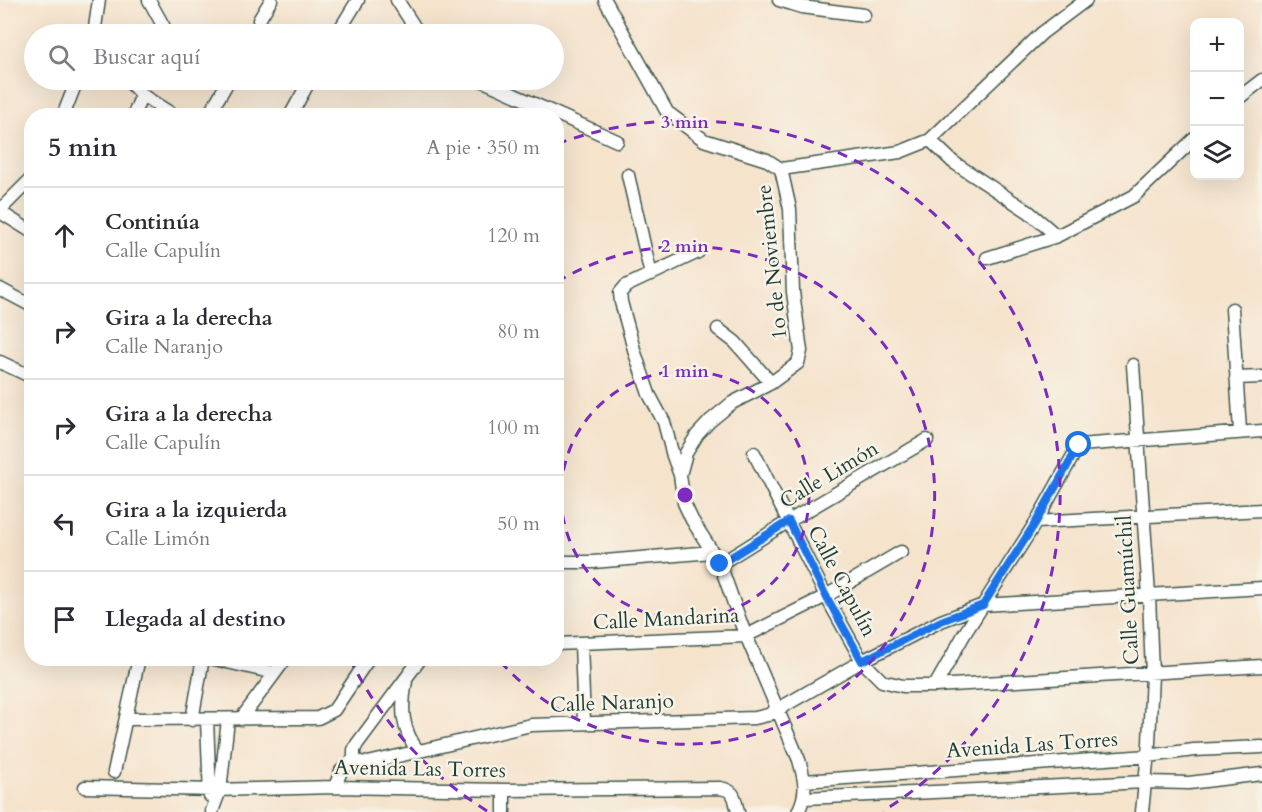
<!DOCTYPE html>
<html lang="es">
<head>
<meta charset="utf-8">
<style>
	body { margin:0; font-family:Cardo,serif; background:#f7f7f7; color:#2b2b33 }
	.controls { position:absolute; right:18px; top:18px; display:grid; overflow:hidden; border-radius:12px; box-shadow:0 6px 24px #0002 }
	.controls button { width:54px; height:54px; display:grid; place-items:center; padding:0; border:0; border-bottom:2px solid #e1e1e2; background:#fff; color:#2b2b33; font:30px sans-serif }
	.stop { position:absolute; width:18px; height:18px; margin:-14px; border:4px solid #1a73e8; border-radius:50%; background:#fff }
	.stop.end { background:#1a73e8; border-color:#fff; box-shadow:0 2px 6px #0008 }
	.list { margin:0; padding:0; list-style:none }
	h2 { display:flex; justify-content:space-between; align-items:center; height:78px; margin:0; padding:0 24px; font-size:26px }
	h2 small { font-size:20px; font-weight:400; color:#7c7c81 }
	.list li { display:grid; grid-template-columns:39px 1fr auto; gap:18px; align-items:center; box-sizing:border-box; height:96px; padding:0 24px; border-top:2px solid #e1e1e2 }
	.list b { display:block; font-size:22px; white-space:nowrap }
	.list p { margin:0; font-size:20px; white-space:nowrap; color:#7c7c81 }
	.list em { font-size:20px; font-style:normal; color:#7c7c81 }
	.icon { flex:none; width:33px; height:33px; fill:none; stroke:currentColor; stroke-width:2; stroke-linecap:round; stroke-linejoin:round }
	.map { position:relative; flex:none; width:1262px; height:812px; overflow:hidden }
	.search { position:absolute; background:#fff; box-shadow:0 6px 24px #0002; left:24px; top:24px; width:540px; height:66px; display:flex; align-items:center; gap:15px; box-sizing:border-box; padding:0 21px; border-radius:33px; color:#7c7c81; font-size:22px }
	.panel { position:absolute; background:#fff; box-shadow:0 6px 24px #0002; left:24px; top:108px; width:540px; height:558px; border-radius:24px }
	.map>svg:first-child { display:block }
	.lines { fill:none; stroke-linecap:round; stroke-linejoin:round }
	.street-casing { stroke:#3f564b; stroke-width:15 }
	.street { stroke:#fff; stroke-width:12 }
	.route { stroke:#1a73e8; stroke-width:8 }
	.ring { fill:none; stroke:#7b2cbf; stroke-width:3; stroke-dasharray:10 8 }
	.labels { text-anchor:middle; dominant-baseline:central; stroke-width:5; stroke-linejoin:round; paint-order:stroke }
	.street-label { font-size:21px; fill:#1f3d34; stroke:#f7f3e8 }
	.centre { fill:#7b2cbf; stroke:#f7f3e8; stroke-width:3 }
	.ring-label { font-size:18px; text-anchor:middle; font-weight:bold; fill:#7b2cbf; stroke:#f7f3e8; stroke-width:5; stroke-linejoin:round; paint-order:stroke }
</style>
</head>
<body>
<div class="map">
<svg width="1262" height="812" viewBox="0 0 1262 812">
	<rect width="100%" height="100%" fill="#f7f3e8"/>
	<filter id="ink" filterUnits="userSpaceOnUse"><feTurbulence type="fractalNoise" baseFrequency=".0167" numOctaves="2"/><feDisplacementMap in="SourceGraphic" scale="12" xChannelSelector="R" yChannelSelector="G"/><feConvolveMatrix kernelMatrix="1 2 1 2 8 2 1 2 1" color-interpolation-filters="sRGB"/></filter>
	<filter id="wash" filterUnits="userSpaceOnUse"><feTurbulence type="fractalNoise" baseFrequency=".008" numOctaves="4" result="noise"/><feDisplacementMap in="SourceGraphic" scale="24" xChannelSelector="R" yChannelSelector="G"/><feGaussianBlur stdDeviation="1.35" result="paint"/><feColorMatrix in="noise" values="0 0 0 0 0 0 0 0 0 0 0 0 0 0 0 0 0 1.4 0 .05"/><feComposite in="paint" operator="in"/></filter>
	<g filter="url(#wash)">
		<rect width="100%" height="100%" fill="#f5e3cc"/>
	</g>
	<g filter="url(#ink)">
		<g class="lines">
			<defs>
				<path id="street" d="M149,0L165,29L170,34
					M397,0L419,34
					M605,0L667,112L704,140L767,160L781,169L790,209L793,292L801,351L798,363L771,383L732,403L710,421L697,435L686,453L680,475L684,503L692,520L720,564L742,626L799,760C805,781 808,792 798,812
					M779,0L802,7L864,15
					M259,20L271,0
					M94,34L99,0
					M337,34L358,0
					M127,80L142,95L175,116
					M481,80L617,141
					M1240,97L1262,80
					M63,116L77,80
					M133,116L142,95
					M208,116L229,80
					M290,116L310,80
					M930,140L953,162L1029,212L1057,236
					M781,169L900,152L930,140L1042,33L1086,0
					M628,175L651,275
					M0,210L32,178
					M0,212L32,232
					M987,258L1057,236L1134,196L1194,139
					M0,289L32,306
					M1232,309L1240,431
					M718,329L735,342L771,383
					M0,362L32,377
					M1133,365L1149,595L1152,674L1149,743L1142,812
					M1236,378L1262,377
					M754,453L826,596L862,661L882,681L903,686H935L1262,666
					M680,475L673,456L664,422L649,394L635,353L621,302L620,293L626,286L698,252
					M1036,522L1262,510
					M556,562H593L712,552
					M720,564L789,521L927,440
					M581,643L584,722
					M556,644L746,636L826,596L901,552
					M210,658L275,673
					M406,681C401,707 401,729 418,751
					M935,686L965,633L983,605L1262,588
					M126,719L318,718L334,710L369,658
					M241,719L286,658
					M192,720L203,658
					M207,720L210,796
					M354,759L359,762L368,763L531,725L755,718L768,715L862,661L941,621L983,605L1036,522L1079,445L1262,431
					M114,772L139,658
					M804,781L1148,756L1194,750L1262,747
					M85,787L214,790L335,787L504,790L720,788C736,791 734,797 738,812
					M335,787L341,771L354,759V750L357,744L421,658
					M805,798L1145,782L1189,783L1262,774
					M212,811L220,790L228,720
					M504,812V790"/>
			</defs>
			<use href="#street" class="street-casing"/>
			<use href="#street" class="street"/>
		</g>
	</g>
	<g class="lines" filter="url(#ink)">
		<path class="route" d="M720,564L789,521L826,596L862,661L941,621L983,605L1036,522L1079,445"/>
	</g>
	<g class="ring">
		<circle cx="685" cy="495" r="124"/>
		<path d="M557 282A249 249 0 1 1 499 660"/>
		<path d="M487 811A373 373 0 0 1 350 659M557 144A373 373 0 0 1 883 811"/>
	</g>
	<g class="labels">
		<g class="street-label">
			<text transform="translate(772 262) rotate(-96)">1o de Noviembre</text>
			<text transform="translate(829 475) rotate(-31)">Calle Limón</text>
			<text transform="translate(842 581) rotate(62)">Calle Capulín</text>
			<text transform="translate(1128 590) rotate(-93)">Calle Guamúchil</text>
			<text transform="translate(666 619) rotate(-3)">Calle Mandarina</text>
			<text transform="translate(612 703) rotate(-2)">Calle Naranjo</text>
			<text transform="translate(1032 745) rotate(-4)">Avenida Las Torres</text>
			<text transform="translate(420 769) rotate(1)">Avenida Las Torres</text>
		</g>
	</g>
	<circle cx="685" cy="495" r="9" class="centre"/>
	<g class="ring-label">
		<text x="685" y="128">3 min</text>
		<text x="685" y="252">2 min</text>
		<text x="685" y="377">1 min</text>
	</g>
</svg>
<div class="controls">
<button>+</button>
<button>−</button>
<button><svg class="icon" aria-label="layers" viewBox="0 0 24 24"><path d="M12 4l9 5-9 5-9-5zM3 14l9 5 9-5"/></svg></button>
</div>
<div class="stop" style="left:1079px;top:445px"></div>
<div class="stop end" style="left:720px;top:564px"></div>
<div class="search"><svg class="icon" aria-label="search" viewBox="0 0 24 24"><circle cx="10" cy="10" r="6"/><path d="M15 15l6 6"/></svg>Buscar aquí</div>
<section class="panel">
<h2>5 min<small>A pie · 350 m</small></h2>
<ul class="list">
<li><svg class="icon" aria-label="ahead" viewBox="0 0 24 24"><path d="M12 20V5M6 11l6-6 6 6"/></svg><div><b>Continúa</b><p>Calle Capulín</p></div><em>120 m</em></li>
<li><svg class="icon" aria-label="right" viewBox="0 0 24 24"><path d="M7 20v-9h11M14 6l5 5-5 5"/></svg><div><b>Gira a la derecha</b><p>Calle Naranjo</p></div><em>80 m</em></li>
<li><svg class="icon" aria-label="right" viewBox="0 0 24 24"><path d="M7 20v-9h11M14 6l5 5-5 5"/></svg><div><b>Gira a la derecha</b><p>Calle Capulín</p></div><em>100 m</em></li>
<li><svg class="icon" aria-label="left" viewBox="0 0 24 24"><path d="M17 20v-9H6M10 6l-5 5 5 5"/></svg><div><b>Gira a la izquierda</b><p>Calle Limón</p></div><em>50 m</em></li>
<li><svg class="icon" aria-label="arrive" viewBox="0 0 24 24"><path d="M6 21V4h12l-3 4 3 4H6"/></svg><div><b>Llegada al destino</b></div></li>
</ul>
</section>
</div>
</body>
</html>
